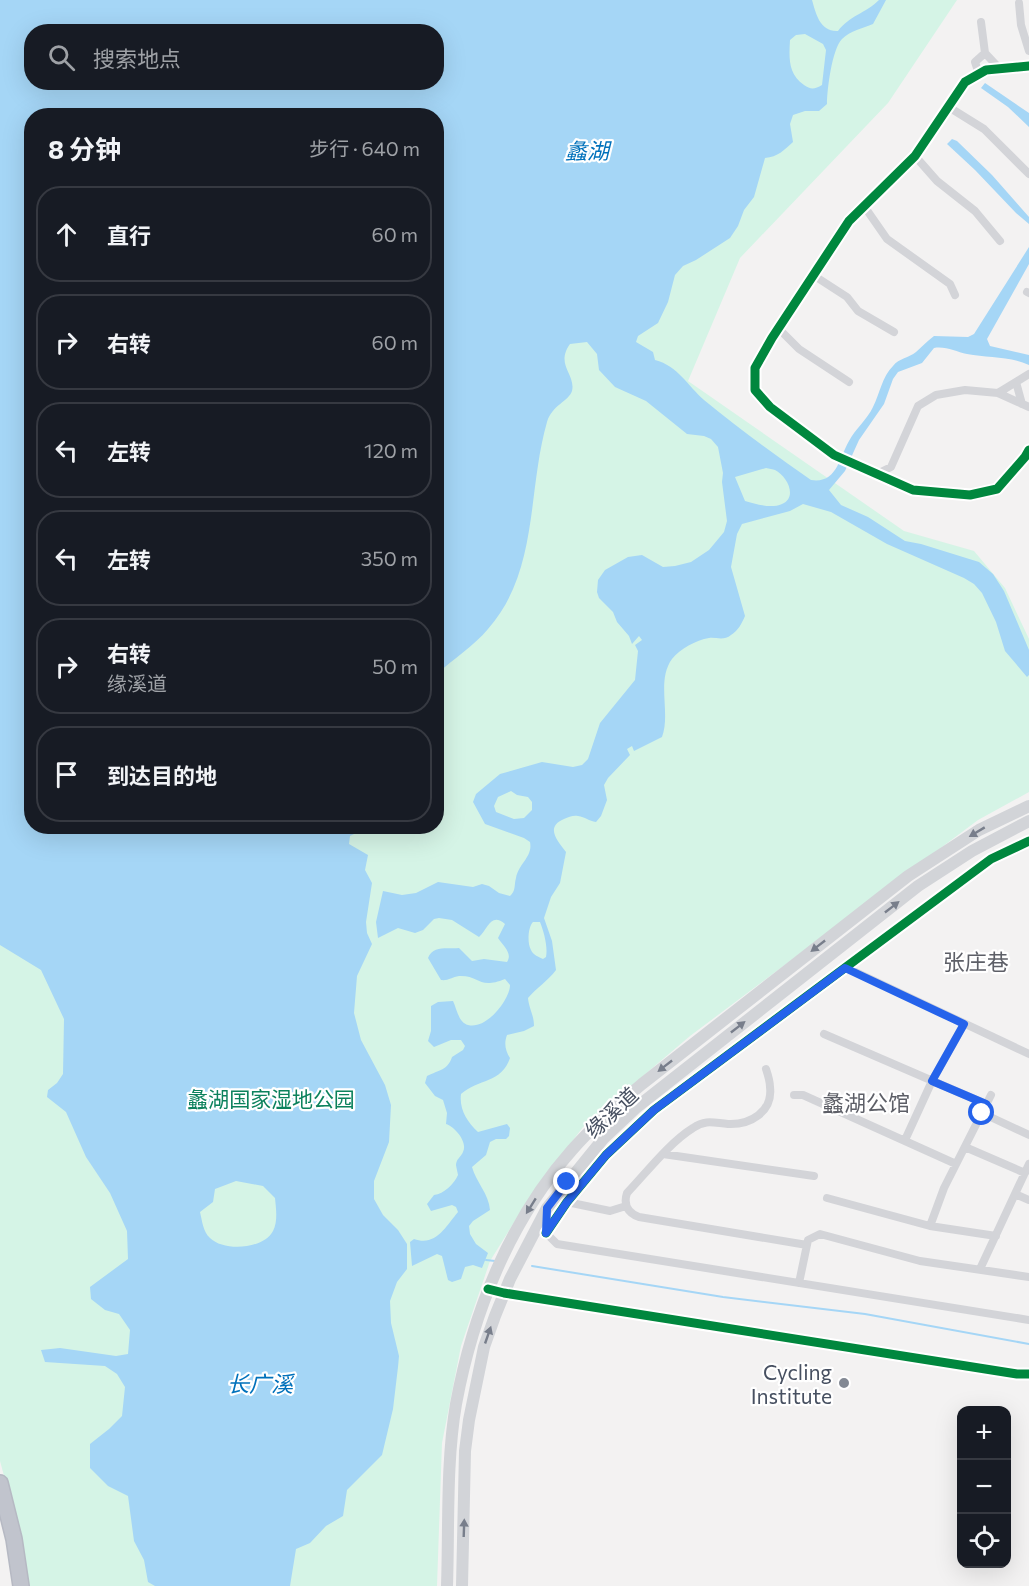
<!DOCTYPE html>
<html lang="zh">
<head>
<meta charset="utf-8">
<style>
	body { margin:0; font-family:Commissioner,"Noto Sans SC",sans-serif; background:#20242c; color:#f1f3f6 }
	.controls { position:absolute; right:18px; bottom:18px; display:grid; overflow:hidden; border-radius:12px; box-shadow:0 6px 24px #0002 }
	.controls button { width:54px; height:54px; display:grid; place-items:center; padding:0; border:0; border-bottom:2px solid #363941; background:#171b24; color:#f1f3f6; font:30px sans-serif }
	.stop { position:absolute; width:18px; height:18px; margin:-14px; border:4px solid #2563eb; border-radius:50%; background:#fff }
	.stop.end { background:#2563eb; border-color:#fff; box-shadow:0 2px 6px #0008 }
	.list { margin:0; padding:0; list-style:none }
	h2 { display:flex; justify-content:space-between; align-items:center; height:78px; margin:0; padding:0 24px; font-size:26px }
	h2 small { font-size:20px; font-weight:400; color:#9ea1a6 }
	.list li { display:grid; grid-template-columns:39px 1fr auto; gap:18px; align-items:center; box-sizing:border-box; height:96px; margin:0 12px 12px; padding:0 12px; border:2px solid #363941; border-radius:24px }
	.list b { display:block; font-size:22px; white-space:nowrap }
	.list p { margin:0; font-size:20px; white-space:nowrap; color:#9ea1a6 }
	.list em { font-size:20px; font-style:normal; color:#9ea1a6 }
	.icon { flex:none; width:33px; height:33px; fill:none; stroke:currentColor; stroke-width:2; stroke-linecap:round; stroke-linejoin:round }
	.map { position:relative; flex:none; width:1029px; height:1586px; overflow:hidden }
	.search { position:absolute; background:#171b24; box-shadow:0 6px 24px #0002; left:24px; top:24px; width:420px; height:66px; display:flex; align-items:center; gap:15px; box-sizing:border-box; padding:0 21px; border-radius:24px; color:#9ea1a6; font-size:22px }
	.panel { position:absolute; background:#171b24; box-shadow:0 6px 24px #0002; left:24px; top:108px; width:420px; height:726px; border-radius:24px }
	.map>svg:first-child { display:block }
	.green { fill:#d5f4e6; fill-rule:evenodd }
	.water { fill:#a5d6f6; fill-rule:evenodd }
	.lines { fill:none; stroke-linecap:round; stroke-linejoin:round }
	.stream { stroke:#a5d6f6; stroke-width:2 }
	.highway-casing { stroke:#b6b9c3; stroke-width:18 }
	.street { stroke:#d3d4d8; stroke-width:8 }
	.secondary { stroke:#d2d4d8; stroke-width:12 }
	.highway { stroke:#c1c4cd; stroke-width:15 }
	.cycleway-casing { stroke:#fff; stroke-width:13 }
	.cycleway { stroke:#00873e; stroke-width:9 }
	.oneway { fill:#787e8b }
	.route { stroke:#2563eb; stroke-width:8 }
	.poi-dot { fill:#838994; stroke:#fff; stroke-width:2 }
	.labels { text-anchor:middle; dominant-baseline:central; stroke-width:4.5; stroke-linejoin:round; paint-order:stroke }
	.park-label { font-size:21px; fill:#0c825d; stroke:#fff }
	.street-label { font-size:21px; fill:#475061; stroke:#fff }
	.poi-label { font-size:21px; fill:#475061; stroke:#fff; text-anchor:end }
	.water-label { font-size:22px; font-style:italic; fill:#0071bb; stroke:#fff }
	.neighbourhood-label { font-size:22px; fill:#5d5f67; stroke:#fff }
</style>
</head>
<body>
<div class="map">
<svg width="1029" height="1586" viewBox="0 0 1029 1586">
	<rect width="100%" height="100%" fill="#f3f2f2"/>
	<path class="green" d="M0,0H957L888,103L740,258L688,381L904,531L974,551L1005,588L1029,639V792L978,820L690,1036L583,1127L528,1200L490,1261L461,1346L442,1443L437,1586H19V1531L0,1461ZM32,32H436V82H32ZM32,116H436V826H32Z"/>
	<path class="water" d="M0,0H812C816,14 820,32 838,31C849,16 866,13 879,0H886L873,24C863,28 850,31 842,39C832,49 827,90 827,104L819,111H805L793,115L790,124L793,142C784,150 778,157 765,158L754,197L744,210L738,226L730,238L696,260L683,266L675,275L668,302L658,323L638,336L636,342L653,352L655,360C678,366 688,386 704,400C739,429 775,455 811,480C837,484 839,458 849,441C855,429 867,420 873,407C880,393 882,377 893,366C899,358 909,358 916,352C922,347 927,341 934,336L968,337L974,334L1029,247V264L987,339L990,346L1029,355V365C1010,356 987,358 967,354C956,352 946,346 934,348L922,363L898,372L893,379L884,404L859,440L845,471L829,490L841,505L868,517L905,541L921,544L979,562L993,574L1004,591L1029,650V675L1027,677L1005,651L996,622L982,593L974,584L964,578L887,544L831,512L803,504L790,511L742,524L737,534L731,567L745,616C742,623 738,631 731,635C724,641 716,637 709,638C696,640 680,649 672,659C656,681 671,713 662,737L634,751L632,746L627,749L630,755L608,778L604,785L607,800L601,816L596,822C589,821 585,817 578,816C573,815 569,817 564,819C545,827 557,840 566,852L560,883L551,897L544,918L552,941L556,970C548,981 536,988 528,998C529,1009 534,1015 534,1026L524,1031L507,1035C504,1043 505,1050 510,1058C502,1083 478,1079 461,1094C459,1109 467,1122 478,1132L507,1124L510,1128L509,1136L506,1139H496L490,1142L486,1155L472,1167C476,1182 489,1194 490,1210L473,1221L469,1226L470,1234L476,1244L488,1253L482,1268L473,1265L465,1267L461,1279L452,1282L448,1280L442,1256L437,1254L412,1266L410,1242L414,1239C436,1247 446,1226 458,1212L456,1207L452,1205L431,1211L427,1204L434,1195C444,1194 454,1184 458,1175C458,1174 456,1166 456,1165C456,1159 461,1157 463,1152C468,1142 455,1127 446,1124L447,1113L443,1100L435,1096L425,1083L427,1076C439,1070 448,1070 452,1057L463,1050L465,1046L461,1040H451L434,1047L428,1041L431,1031V1006L438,1002L453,1001C457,1009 458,1022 468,1025C486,1030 510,1000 510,985L505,979C478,990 480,975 459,976C452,977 448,981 441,980L428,958C433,945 447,949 459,948L472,961L484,959L507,962C513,953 503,946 498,938L505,924C491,912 488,929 479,937L452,920L439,918L434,919L423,930L415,933L398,928L378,938L376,922L383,891L402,895L416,893L438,882L473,887L482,884L489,886L499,893L510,896C516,891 514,885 516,878C519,863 533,857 530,842L524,838L485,824L473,802L476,794L500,774L542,762L573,767L582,765L588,759L600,723L635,680L638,651L635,645L642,640L639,636L632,644L629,636L617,622L613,612L599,598L597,592L598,580L605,570L628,557L642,555L663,567L675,566L691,562L709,550L724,532L727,521L722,482L723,473L718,447L711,439L704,436L687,434L646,401L615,387L599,370L597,354L587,342L570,344C555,365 576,374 572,391C569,401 552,405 547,422C527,492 539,571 488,629C474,646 453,659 437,674L436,116H32V826L368,827L350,836L349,844L368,855L365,870L372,883L366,922L367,933L372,944L357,976L354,1013L361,1040L385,1085L391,1105L389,1142L374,1181V1199L383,1215L398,1230L407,1244V1269L397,1282L390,1301L391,1323L399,1356L398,1367L393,1409L382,1455L347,1490L343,1516L326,1526L310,1543L296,1549L290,1586H155L148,1582L144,1560L134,1541L128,1496L108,1486L90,1468V1444L109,1429L122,1416L125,1387L117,1374L105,1366L45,1362L41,1350L60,1348L116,1356L128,1354L130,1330L119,1314L105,1310L91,1299L90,1287L128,1259L127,1231L110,1193L86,1157L66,1112L47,1097L48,1090L57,1083L63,1074L64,1019L41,970L0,945ZM32,32H436V82H32ZM805,34L823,44L826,50L822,85C815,89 811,90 804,85C788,74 789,58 790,40L796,35ZM766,468C769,469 773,469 775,470C787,476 798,497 782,504C771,509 756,504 745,501L735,477ZM511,791L517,795L528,797L532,802V810L524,818L514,819L496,812L494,806L498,797ZM533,922H540C544,932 548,947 546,957L543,959C539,957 533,955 531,950C527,943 528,927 533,922ZM236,1181L263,1186L275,1198C276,1209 278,1221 273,1231C264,1249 224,1252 210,1238C203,1232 202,1220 200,1212L213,1202L215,1189Z
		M985,83L1029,113V127L1008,107L981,88Z
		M952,139L957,141L992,175L1029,217V224L1016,213L975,170L947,144Z"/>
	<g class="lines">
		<path class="stream" d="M486,1260L495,1261
			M532,1266L723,1297L865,1314L1029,1344"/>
		<defs>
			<path id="highway" d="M0,1483L14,1539L21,1586"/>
		</defs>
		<use href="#highway" class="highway-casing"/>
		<path class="street" d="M1019,3L1021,25L1029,51
			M981,22L985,53L999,68
			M1029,66L986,70L965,82L915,156L849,221L772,338L755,368V390L770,407L834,455L913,490L970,495L997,489L1025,457L1029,450
			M979,74L975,62L985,53
			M947,106L984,129L1029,174
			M915,156L937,181L975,211L1000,241
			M864,206L887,239L950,284L955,295
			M813,275L847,297L858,311L894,332
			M1027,292L1029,293
			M778,328L799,349L849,382
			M1016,382L1022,404
			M998,393L1029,407
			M877,474L891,467L918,406L936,395L965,390L998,393L1029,374
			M845,967L1029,1054
			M824,1034L986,1104
			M766,1069C768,1075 770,1081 770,1087C773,1112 750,1125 728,1124C714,1123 706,1119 693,1128C670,1142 646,1173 627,1193C623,1205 628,1213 639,1217L807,1245
			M794,1095H803L956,1164
			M982,1113L1029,1135
			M905,1140L932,1081L964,1024
			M965,1147L1025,1173
			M663,1154L814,1176
			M1015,1194L1029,1200
			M827,1198L930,1226L996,1236
			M567,1202L610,1211L626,1206
			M930,1226L944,1188L991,1095
			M546,1229V1233L557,1244L1029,1320
			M546,1233L567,1202L606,1155L654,1110L991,859L1029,841
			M980,1269L1029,1164
			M799,1283L808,1240L820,1234L920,1261L1029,1277
			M488,1289L504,1293L1017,1374H1029"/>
		<path class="secondary" d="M447,1586C449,1526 446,1463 456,1404C473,1312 510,1220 572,1150C593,1126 617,1105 642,1084L908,876L979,830L1029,806
			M462,1586L465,1451L469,1420L484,1347L495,1316L510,1279L547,1208L603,1139L637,1107L918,886L972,851L1029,821"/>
		<use href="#highway" class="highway"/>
		<defs>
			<path id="cycleway" d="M1029,66L986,70L965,82L915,156L849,221L772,338L755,368V390L770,407L834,455L913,490L970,495L997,489L1025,457L1029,450
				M546,1233L567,1202L606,1155L654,1110L991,859L1029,841
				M488,1289L504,1293L1017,1374H1029"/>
		</defs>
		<use href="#cycleway" class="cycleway-casing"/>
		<use href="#cycleway" class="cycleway"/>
	</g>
	<defs><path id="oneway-solid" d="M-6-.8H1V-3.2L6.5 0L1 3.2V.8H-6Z" transform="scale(1.5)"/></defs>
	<g class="oneway">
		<use href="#oneway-solid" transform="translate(977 832) rotate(149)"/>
		<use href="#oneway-solid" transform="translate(892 907) rotate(-38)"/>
		<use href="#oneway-solid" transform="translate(818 946) rotate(142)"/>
		<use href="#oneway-solid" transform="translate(738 1027) rotate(-38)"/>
		<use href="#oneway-solid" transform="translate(665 1066) rotate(142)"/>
		<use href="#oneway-solid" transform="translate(531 1206) rotate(122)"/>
		<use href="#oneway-solid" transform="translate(488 1335) rotate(-71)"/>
		<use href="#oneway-solid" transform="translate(464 1528) rotate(-88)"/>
	</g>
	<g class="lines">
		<path class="route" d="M567,1182L547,1208L546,1233L567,1202L606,1155L654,1110L845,968L964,1024L932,1081L986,1104L982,1113"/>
	</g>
	<circle class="poi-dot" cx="844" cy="1383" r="6"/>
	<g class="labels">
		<g class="park-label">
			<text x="271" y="1098">蠡湖国家湿地公园</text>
		</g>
		<g class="street-label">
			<text transform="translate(611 1112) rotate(-43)">缘溪道</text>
		</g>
		<g class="poi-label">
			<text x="832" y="1371">Cycling<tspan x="832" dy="24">Institute</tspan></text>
		</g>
		<g class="water-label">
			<text x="587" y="150">蠡湖</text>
			<text x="260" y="1383">长广溪</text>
		</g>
		<g class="neighbourhood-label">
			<text x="976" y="961">张庄巷</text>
			<text x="866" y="1102">蠡湖公馆</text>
		</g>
	</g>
</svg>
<div class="controls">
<button>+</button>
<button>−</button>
<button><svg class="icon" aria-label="locate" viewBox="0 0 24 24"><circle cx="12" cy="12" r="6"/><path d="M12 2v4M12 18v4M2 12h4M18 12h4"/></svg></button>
</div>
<div class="stop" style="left:982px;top:1113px"></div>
<div class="stop end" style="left:567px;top:1182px"></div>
<div class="search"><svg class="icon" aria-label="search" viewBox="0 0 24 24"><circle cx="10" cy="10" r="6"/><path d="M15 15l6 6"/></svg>搜索地点</div>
<section class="panel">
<h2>8 分钟<small>步行 · 640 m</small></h2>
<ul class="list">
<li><svg class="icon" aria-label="ahead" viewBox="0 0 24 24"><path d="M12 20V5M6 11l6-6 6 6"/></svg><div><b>直行</b></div><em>60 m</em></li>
<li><svg class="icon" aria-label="right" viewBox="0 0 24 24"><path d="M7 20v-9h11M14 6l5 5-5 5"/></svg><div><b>右转</b></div><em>60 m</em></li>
<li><svg class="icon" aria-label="left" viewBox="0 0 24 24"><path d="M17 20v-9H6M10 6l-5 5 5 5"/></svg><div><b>左转</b></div><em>120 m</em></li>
<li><svg class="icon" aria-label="left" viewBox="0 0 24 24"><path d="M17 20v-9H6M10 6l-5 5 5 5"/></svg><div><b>左转</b></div><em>350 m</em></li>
<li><svg class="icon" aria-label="right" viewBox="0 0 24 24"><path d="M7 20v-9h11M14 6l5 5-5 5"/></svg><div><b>右转</b><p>缘溪道</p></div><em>50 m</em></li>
<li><svg class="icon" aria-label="arrive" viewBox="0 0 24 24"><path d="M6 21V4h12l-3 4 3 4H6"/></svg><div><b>到达目的地</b></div></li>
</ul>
</section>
</div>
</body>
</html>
